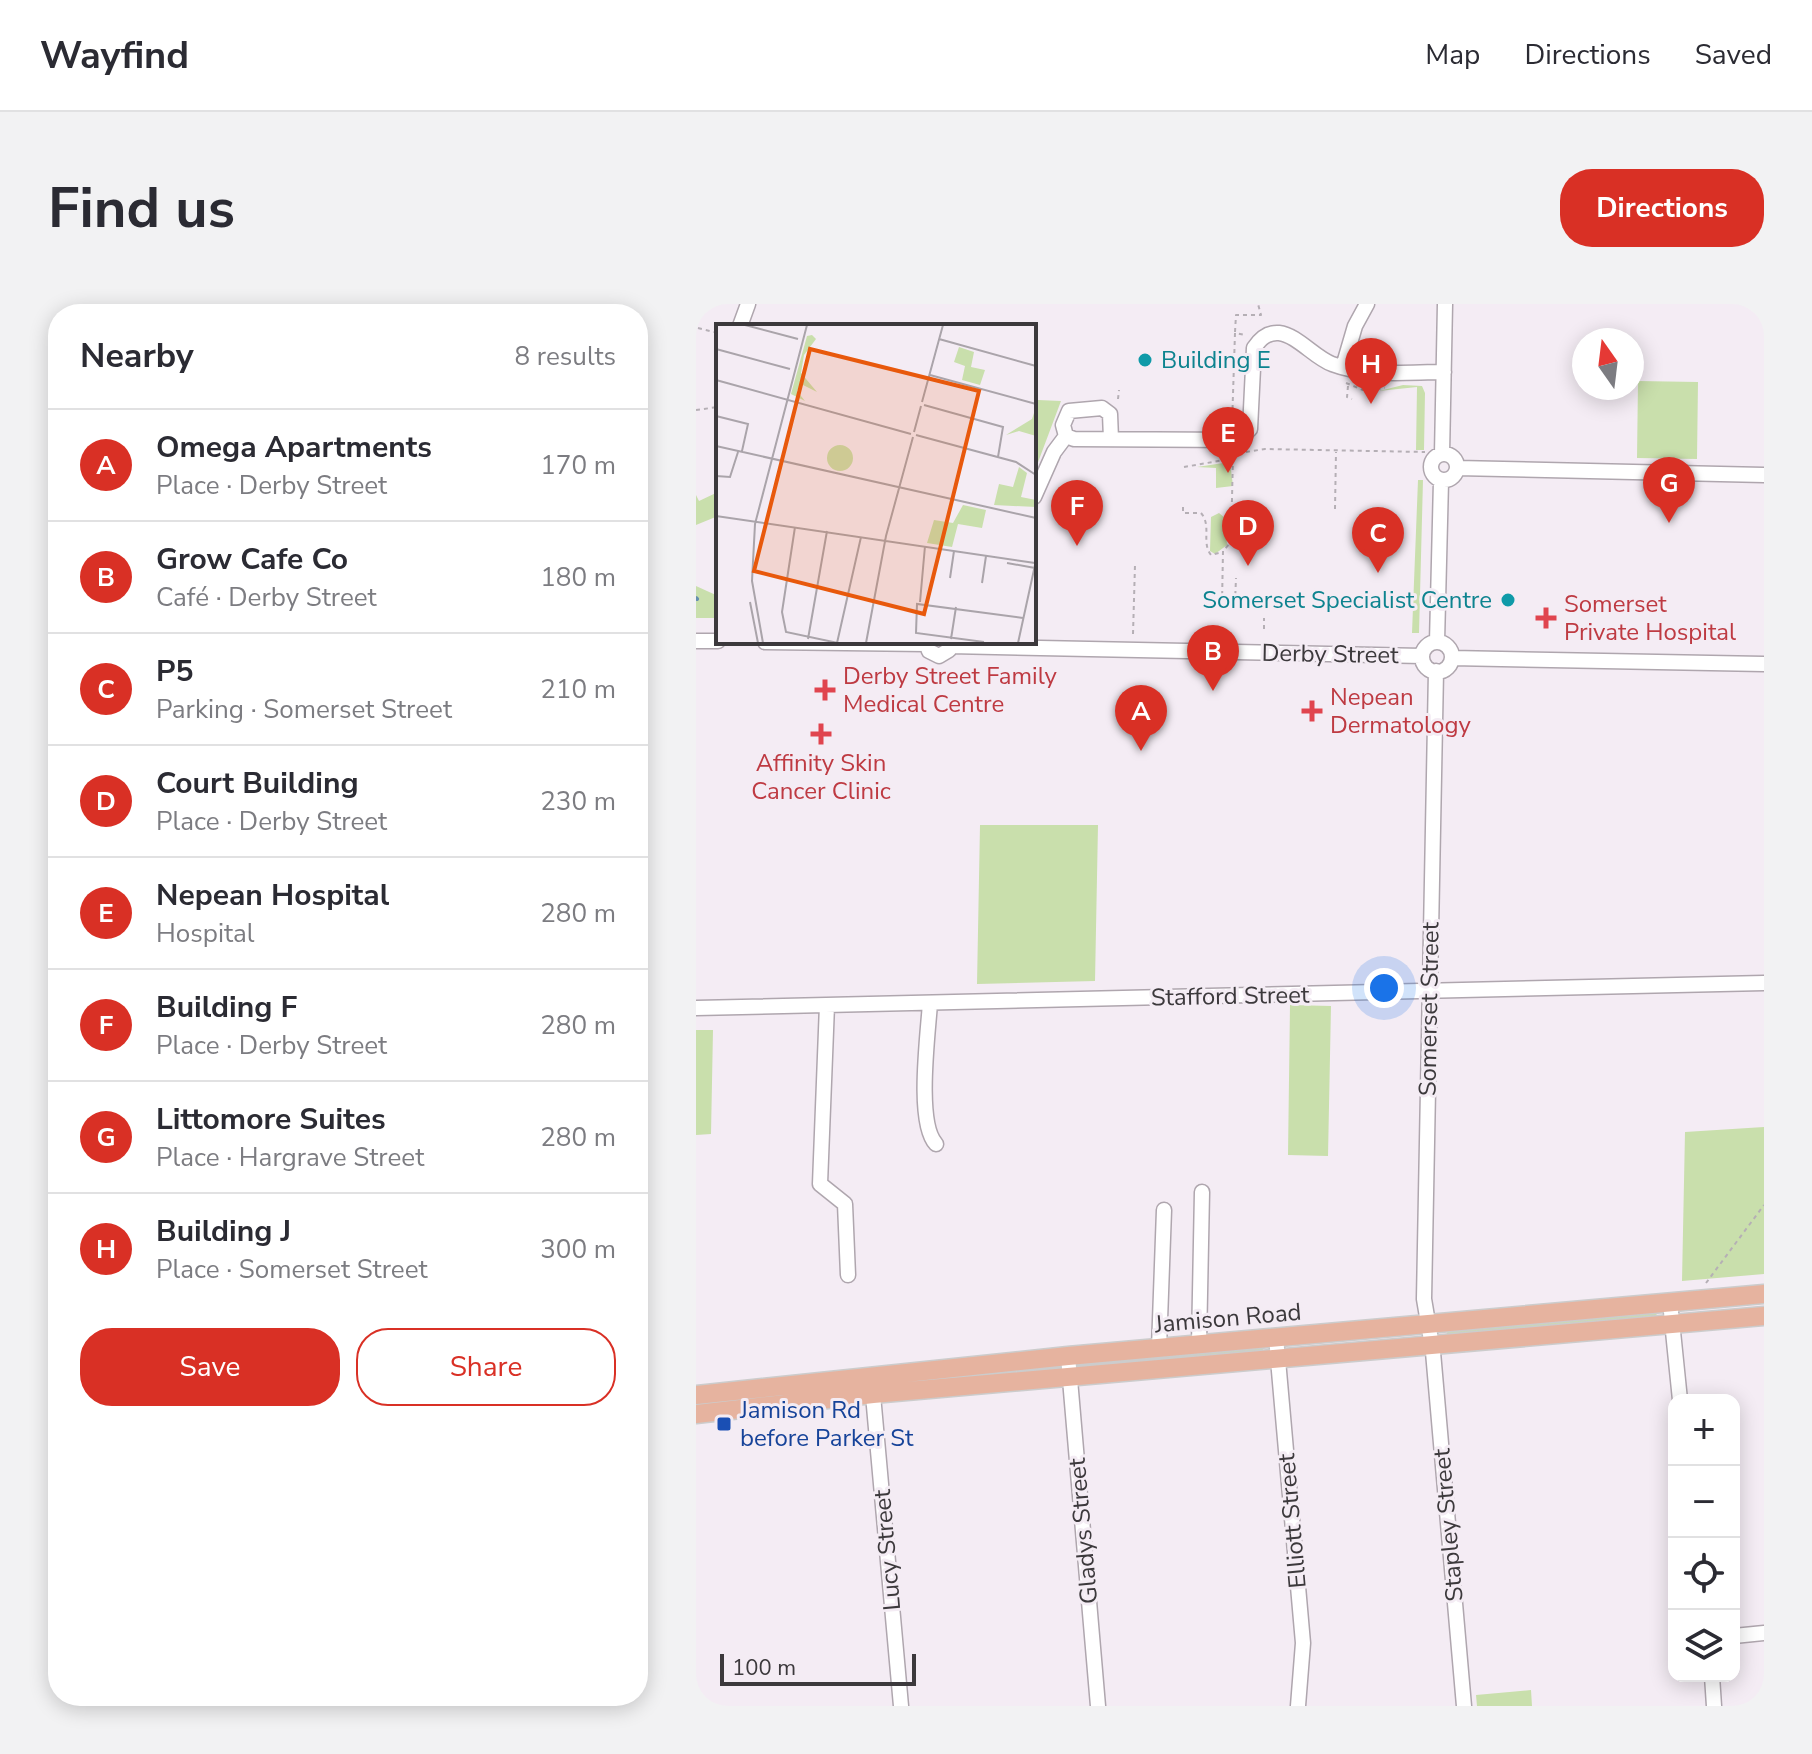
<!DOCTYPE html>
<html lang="en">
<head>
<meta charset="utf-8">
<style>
	body { margin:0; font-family:"Nunito Sans",sans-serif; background:#f2f2f3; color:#2b2b33 }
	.controls { position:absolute; right:24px; bottom:24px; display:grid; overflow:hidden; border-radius:16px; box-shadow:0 4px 20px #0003 }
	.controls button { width:72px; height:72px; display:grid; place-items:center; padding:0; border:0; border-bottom:2px solid #e1e1e2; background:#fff; color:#2b2b33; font:40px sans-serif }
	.compass { position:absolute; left:876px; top:24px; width:72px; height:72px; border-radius:50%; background:#fff; box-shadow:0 4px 20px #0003; rotate:346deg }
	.scale { position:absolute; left:24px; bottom:20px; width:196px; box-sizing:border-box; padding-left:8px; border:4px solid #3c393c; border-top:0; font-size:22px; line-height:28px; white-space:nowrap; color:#3c393c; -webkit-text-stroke:6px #f4ecf4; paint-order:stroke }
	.you { position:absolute; left:688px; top:684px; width:28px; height:28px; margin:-20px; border:6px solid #fff; border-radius:50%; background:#1a73e8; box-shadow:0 0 0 12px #1a73e833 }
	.badge { display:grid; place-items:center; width:52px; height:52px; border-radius:50%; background:#d93025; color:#fff; font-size:26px; font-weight:700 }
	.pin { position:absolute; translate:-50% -66px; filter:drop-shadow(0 2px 4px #0008) }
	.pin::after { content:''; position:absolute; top:42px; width:28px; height:24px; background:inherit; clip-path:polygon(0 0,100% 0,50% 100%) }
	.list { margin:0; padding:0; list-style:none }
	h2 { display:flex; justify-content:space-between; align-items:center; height:104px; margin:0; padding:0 32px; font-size:34px }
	h2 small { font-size:26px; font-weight:400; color:#7c7c81 }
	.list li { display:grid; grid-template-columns:52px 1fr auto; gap:24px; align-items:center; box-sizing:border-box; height:112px; padding:0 32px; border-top:2px solid #e1e1e2 }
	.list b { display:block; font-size:30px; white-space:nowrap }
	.list p { margin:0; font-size:26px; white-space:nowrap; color:#7c7c81 }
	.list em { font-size:26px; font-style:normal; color:#7c7c81 }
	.actions { display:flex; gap:16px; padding:24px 32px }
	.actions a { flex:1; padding:18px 0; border:2px solid #d93025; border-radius:32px; text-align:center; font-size:28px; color:#d93025 }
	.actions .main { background:#d93025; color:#fff }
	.icon { flex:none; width:44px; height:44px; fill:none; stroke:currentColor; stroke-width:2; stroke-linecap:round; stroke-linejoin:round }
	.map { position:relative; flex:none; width:1068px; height:1402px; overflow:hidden; border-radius:32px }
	header { display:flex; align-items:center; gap:48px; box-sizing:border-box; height:112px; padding:0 40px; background:#fff; border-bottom:2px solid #e1e1e2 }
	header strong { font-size:38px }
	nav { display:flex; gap:44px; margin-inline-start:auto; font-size:28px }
	.intro { display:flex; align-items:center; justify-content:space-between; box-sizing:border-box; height:192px; padding:0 48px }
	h1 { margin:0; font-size:56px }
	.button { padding:20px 36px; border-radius:32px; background:#d93025; color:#fff; font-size:28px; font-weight:700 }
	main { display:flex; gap:48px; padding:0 48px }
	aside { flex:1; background:#fff; border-radius:32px; box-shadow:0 4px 20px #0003 }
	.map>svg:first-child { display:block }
	.green { fill:#c9dfac }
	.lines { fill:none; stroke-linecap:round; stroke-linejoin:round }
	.stream { stroke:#658faf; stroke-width:4 }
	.minor-casing { stroke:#afa6ae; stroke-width:17 }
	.major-casing { stroke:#ccc; stroke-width:21 }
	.path { stroke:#b5afb5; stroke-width:2; stroke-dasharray:4 4; stroke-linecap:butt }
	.minor { stroke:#fff; stroke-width:14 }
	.major { stroke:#e6b39f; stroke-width:18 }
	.culture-dot { fill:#0f9aa8; stroke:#f4ecf4; stroke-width:3 }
	.health-dot { fill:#e0444e; stroke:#f4ecf4; stroke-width:3 }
	.transit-dot { fill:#1a4fb4; stroke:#f4ecf4; stroke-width:3 }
	.labels { text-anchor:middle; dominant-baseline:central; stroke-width:6; stroke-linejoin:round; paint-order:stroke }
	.culture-label { font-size:24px; fill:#0d838f; stroke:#f4ecf4; text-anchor:start }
	.health-label { font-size:24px; fill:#be3a42; stroke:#f4ecf4; text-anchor:start }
	.street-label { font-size:24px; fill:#3c393c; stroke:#f4ecf4 }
	.transit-label { font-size:24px; fill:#164399; stroke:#f4ecf4; text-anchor:start }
	.inset-road { fill:none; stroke:#aaa4aa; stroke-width:2 }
	.view { fill:#e8590c; fill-opacity:0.15; stroke:#e8590c; stroke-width:4 }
	.inset-edge { fill:none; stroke:#3c393c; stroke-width:4 }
</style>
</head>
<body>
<header>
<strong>Wayfind</strong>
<nav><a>Map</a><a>Directions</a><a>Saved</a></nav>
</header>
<div class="intro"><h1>Find us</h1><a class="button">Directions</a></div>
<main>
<aside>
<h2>Nearby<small>8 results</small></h2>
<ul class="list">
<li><span class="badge">A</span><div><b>Omega Apartments</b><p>Place · Derby Street</p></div><em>170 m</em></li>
<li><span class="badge">B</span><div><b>Grow Cafe Co</b><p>Café · Derby Street</p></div><em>180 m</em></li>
<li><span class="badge">C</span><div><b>P5</b><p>Parking · Somerset Street</p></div><em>210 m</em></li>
<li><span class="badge">D</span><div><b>Court Building</b><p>Place · Derby Street</p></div><em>230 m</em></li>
<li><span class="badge">E</span><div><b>Nepean Hospital</b><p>Hospital</p></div><em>280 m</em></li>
<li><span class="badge">F</span><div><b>Building F</b><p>Place · Derby Street</p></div><em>280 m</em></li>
<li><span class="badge">G</span><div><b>Littomore Suites</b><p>Place · Hargrave Street</p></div><em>280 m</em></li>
<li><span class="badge">H</span><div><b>Building J</b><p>Place · Somerset Street</p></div><em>300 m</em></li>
</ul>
<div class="actions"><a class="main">Save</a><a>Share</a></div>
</aside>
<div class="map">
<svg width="1068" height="1402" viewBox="0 0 1068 1402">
	<rect width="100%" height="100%" fill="#f4ecf4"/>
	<path class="green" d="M942,77L1002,78L1001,155L941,154Z
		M707,81L726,82L729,89L728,146H720L721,83L683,87Z
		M342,96L365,97L338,169V109Z
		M534,158L537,182L520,184V164L501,163Z
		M722,176H727L723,329H716Z
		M22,188V212L0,221V191L3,197Z
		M523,209L529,214L531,241L519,250L514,247L515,213Z
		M0,282L22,292V314H0Z
		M284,521H402L399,677L281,680Z
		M594,701L635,702L632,852L592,851Z
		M0,726H17L15,830L0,831Z
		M1068,823V970L986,977L989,828Z
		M959,1007L963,1016L749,1033L753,1025Z
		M562,1043L567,1045L566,1051L388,1065L393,1057Z
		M835,1386L836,1402H781L780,1391Z"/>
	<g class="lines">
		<path class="stream" d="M0,294L1,295"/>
		<defs>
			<path id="minor" d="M44,22L52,0
				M647,63L659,22L671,0
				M370,132L378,135L542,136L554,125L558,44C564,35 571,28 583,29C601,31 619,54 636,60C670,73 712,68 748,68
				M370,132L367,121L373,107L406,104L414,110L415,135
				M735 163a13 13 0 1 1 26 0a13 13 0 1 1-26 0Z
				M746,150L749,0
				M761,164L1068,171
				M338,193L358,148L370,132
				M0,337H22
				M69,338L230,340
				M230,338L233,347L243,352L253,346L255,338
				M741,338L745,177
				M726 353a15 15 0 1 1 30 0a15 15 0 1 1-30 0Z
				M254,342L726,352
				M756,354L1068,360
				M740,367L728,995L737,1048L768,1402
				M234,699C232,730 220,819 240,840
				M131,701L124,880L149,900L152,971
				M0,704L1068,679
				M974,998L984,1096
				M580,1033L607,1339L602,1402
				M503,1040L506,888
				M463,1044L468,906
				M372,1052L402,1402
				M176,1080L205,1402
				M1038,1332L1068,1329
				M1016,1372L1018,1402"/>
			<path id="major" d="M0,1091L372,1052L1068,990
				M0,1110L177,1090L1068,1012"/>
		</defs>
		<use href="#minor" class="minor-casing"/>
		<use href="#major" class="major-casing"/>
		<path class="path" d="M2,24L22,29
			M539,28L540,11H565L562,0
			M650,79L667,86L689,84
			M652,82L651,93L656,95
			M422,95L423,86
			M0,106L22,103
			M536,121L539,29L549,31
			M550,148L569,145L729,148
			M488,163L534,155
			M487,203V209H505C516,222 505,238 515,251L526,248
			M639,205L640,148
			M526,299L527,247L535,238L537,151
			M539,299L540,274
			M568,325V314
			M437,330L439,261
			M1010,979L1068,901"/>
		<use href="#minor" class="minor"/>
		<use href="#major" class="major"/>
	</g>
	<g class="culture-dot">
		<circle cx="449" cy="56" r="8"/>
		<circle cx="812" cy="296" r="8"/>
	</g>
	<g class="health-dot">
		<path d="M846 302h8v8h8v8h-8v8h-8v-8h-8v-8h8z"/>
		<path d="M125 374h8v8h8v8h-8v8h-8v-8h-8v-8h8z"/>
		<path d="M612 395h8v8h8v8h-8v8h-8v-8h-8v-8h8z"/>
		<path d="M121 418h8v8h8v8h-8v8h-8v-8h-8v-8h8z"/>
	</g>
	<rect class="transit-dot" x="20" y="1112" width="16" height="16" rx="4"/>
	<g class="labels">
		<g class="culture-label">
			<text x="465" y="56">Building E</text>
			<text x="796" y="296" text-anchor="end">Somerset Specialist Centre</text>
		</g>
		<g class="health-label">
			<text x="868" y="300">Somerset<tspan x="868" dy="28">Private Hospital</tspan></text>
			<text x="147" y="372">Derby Street Family<tspan x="147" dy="28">Medical Centre</tspan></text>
			<text x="634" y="393">Nepean<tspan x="634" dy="28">Dermatology</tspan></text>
			<text x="125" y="459" text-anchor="middle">Affinity Skin<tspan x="125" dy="28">Cancer Clinic</tspan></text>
		</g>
		<g class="street-label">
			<text transform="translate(634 350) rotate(1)">Derby Street</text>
			<text transform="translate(534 692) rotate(-1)">Stafford Street</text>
			<text transform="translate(733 705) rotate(-89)">Somerset Street</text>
			<text transform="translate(532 1014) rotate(-5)">Jamison Road</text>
			<text transform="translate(596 1217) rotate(-95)">Elliott Street</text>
			<text transform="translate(752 1221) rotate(-95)">Stapley Street</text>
			<text transform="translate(387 1227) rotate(-95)">Gladys Street</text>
			<text transform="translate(191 1246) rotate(-95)">Lucy Street</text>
		</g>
		<g class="transit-label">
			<text x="44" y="1106">Jamison Rd<tspan x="44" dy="28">before Parker St</tspan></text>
		</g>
	</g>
	<g transform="translate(20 20)">
		<rect width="320" height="320" fill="#f4ecf4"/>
		<path d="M96,11L100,15L88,31L85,49L101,68L85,60L81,67L89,77L75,70L91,12ZM243,23L258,28L255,43L269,46L264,61L246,56L249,42L238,38ZM320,83V112L303,107L290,111L316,95ZM111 134a13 13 0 1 1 26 0a13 13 0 1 1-26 0ZM303,143L311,149L305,173L320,176V183L278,181L283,160L297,163ZM247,181L270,186L266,204L242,200L236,223L211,219L218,196L237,199Z" fill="#c9dfac"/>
		<path class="inset-road" d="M29,1L82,15M223,15L320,42M0,25L74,45M214,51L320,80M0,56L195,110M206,78L227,1M208,81L287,103L282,133M0,92L32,100L26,127M198,108L205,82M200,111L300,138L320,151M0,122L320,194M0,152L14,153L22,128M0,192L319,239M79,203L66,288L70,308L122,319M291,239L319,244M234,254L238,227M266,259L270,232M34,278L42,319M204,278L209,222M92,315L111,207M235,315L240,283M268,318L200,309L201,280L307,294M47,319L36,257L39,200L91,1M121,319L145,213M150,319L170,212L197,113M302,319L319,241"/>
		<path class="view" d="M94,25L263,67L208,290L38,247Z"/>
		<rect width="320" height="320" class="inset-edge"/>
	</g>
</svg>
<div class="controls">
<button>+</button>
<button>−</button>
<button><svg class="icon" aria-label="locate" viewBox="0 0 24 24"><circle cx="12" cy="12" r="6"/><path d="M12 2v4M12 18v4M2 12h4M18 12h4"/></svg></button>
<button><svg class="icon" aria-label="layers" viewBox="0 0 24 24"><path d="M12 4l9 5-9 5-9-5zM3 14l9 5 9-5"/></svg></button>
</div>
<svg class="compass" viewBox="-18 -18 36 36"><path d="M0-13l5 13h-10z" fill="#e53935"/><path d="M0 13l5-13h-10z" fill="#7c7c81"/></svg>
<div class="scale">100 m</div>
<div class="you"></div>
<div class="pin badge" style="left:445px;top:447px">A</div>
<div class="pin badge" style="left:517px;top:387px">B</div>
<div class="pin badge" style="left:682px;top:269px">C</div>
<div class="pin badge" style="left:552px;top:262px">D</div>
<div class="pin badge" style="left:532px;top:169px">E</div>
<div class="pin badge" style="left:381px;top:242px">F</div>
<div class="pin badge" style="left:973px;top:219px">G</div>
<div class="pin badge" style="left:675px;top:100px">H</div>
</div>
</main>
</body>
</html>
